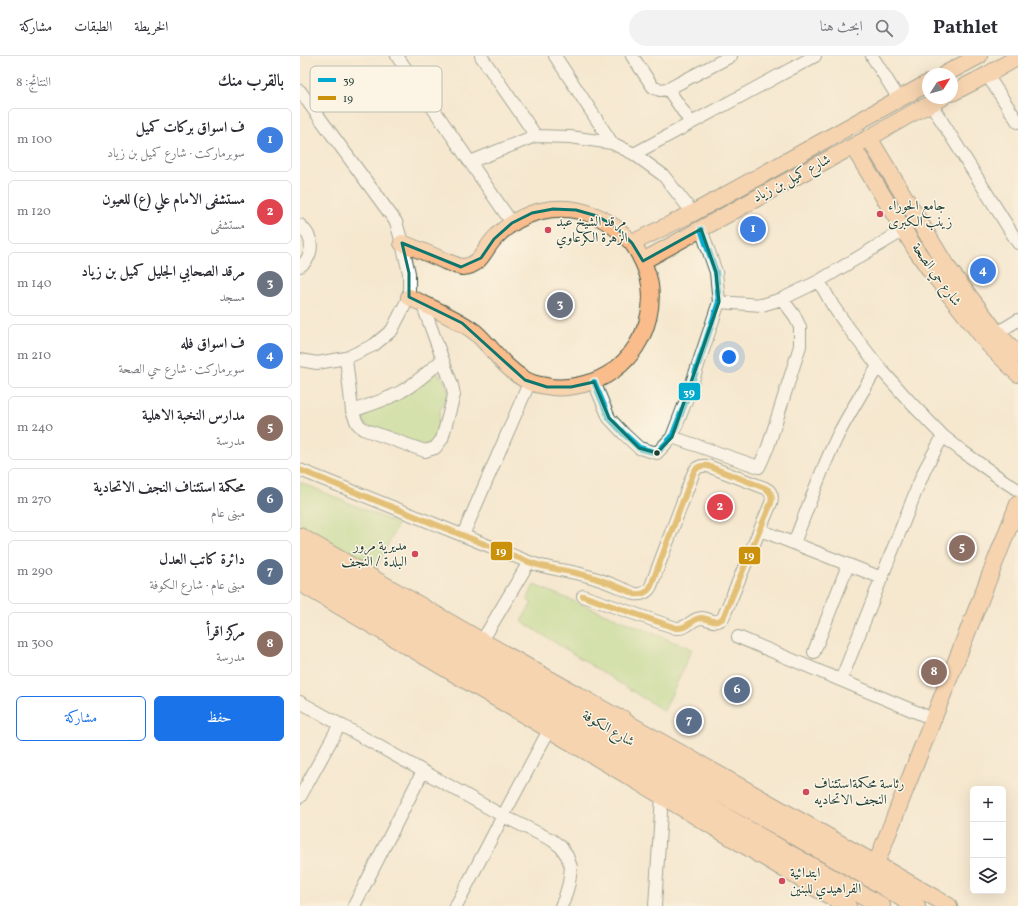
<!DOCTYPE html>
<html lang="ar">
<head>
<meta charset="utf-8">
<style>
	body { margin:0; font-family:Vollkorn,Amiri,serif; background:#f2f2f3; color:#2b2b33; direction:rtl }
	.controls { position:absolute; right:12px; bottom:12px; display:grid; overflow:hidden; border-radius:6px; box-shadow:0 4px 16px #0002 }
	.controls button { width:36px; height:36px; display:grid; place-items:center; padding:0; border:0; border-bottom:1px solid #e1e1e2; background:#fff; color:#2b2b33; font:20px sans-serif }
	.compass { position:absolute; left:622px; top:12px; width:36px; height:36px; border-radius:50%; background:#fff; box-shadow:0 4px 16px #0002; rotate:53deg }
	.you { position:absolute; left:429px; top:301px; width:14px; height:14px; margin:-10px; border:3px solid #fff; border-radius:50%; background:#1a73e8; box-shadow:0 0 0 6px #1a73e833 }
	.badge { display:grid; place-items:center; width:26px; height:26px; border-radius:50%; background:#1a73e8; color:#fff; font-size:13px; font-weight:700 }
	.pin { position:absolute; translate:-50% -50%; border:2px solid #fff; box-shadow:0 1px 4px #0006 }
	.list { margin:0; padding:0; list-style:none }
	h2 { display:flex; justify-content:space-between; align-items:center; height:52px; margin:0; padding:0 16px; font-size:17px }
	h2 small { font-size:13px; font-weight:400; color:#7c7c81 }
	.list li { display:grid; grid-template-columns:26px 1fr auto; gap:12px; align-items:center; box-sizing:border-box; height:64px; margin:0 8px 8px; padding:0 8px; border:1px solid #e1e1e2; border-radius:6px }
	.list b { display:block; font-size:15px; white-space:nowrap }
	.list p { margin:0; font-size:13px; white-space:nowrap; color:#7c7c81 }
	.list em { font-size:13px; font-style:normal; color:#7c7c81 }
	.actions { display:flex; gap:8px; padding:12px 16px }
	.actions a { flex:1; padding:9px 0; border:1px solid #1a73e8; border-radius:6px; text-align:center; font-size:14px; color:#1a73e8 }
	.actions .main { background:#1a73e8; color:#fff }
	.icon { flex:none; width:22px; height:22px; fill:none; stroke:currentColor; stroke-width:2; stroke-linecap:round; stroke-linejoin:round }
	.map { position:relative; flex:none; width:718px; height:850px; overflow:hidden; direction:ltr }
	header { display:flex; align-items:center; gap:24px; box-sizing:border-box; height:56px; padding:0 20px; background:#fff; border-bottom:1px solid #e1e1e2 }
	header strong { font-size:19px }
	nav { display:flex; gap:22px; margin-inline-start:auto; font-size:14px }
	.search { width:280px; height:36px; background:#f2f2f3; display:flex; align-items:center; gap:10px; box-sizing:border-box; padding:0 14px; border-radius:22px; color:#7c7c81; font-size:15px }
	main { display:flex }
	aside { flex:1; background:#fff }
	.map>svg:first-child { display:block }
	.green { fill:#aed984; stroke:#668b5c }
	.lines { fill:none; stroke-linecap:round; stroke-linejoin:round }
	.minor-casing { stroke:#3f574b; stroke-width:14 }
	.major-casing { stroke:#3f574b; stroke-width:18 }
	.highway-casing { stroke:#3f574b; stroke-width:20 }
	.minor { stroke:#fff; stroke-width:12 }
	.major { stroke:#f9bc8a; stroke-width:16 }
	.highway { stroke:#f9bc8a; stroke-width:18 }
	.bus-1-casing { stroke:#fcf5e5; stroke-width:9 }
	.bus-2-casing { stroke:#fcf5e5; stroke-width:9 }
	.bus-1 { stroke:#00a9ce; stroke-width:6 }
	.bus-2 { stroke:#cc910a; stroke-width:6 }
	.marked { fill:none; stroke:#0f766e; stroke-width:3; stroke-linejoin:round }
	.poi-dot { fill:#d1495b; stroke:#fcf5e5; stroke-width:1.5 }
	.bus-dot { fill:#1f3d34; stroke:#fcf5e5; stroke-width:1.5 }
	.labels { text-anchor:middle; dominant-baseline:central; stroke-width:3; stroke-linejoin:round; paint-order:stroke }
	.street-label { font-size:14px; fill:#1f3d34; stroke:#fcf5e5 }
	.poi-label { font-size:14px; fill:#1f3d34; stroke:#fcf5e5; text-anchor:start }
	.key { fill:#fcf5e5; stroke:#babeb0; stroke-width:1 }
	.key-label { font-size:11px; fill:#1f3d34 }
	.line-badge { stroke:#fcf5e5; stroke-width:1.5 }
	.badge-label { font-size:11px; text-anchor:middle; font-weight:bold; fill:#fff }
</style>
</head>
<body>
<header>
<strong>Pathlet</strong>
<div class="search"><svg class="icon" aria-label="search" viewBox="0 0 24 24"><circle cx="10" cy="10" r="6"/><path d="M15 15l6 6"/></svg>ابحث هنا</div>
<nav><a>الخريطة</a><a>الطبقات</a><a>مشاركة</a></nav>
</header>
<main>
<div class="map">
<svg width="718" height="850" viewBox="0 0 718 850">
	<rect width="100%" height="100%" fill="#fcf5e5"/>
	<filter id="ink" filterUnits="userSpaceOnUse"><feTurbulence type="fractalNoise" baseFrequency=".025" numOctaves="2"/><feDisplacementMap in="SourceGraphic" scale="8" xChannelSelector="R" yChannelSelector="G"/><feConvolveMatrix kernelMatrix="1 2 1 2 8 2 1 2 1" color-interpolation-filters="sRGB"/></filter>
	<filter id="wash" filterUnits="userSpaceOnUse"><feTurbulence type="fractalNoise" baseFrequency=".012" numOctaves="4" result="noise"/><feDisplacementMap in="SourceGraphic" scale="16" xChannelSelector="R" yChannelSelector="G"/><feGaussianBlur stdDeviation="0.9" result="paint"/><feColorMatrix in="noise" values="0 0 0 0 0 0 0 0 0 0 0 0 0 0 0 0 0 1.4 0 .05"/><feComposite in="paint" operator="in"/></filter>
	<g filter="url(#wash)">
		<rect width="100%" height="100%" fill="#f6e8cf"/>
		<path class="green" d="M135,315L139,318L144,325L148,334V340L140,354L137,381L131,387L122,389L65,369L60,357Z
			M0,426L98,468L76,513L0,471Z
			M234,529L392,593L364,655L221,565L232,547L227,544Z"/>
	</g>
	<g filter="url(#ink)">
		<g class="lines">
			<defs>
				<path id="minor" d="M97,0L212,167
					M181,0L236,80
					M255,0L312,87
					M332,0L353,31L360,34L368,33L431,0
					M572,0L599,43
					M687,19L718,66
					M368,33L391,67
					M0,35L96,166L102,187L109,217V241L92,274L74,289L46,302L17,307L0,304
					M631,48L718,187
					M334,98L515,0
					M170,106L235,80L270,81L312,87L334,98L363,119L393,157
					M0,169C3,172 6,175 8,179C14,190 10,204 0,210
					M519,225L533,250L547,270L578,310L610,346L643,380L662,395L701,423L718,434
					M419,246L462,249L482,243L519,225L604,174
					M697,277L718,264
					M46,302L52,355L57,367L63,373L125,395L135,392L142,383L154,339L152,329L122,247
					M294,326L309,362L324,378L339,392L357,397L372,381L387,342L419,246L416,216L401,173
					M52,355C69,349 87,344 102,335C117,327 129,315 142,304
					M372,381L459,411L468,391L500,290V271L494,259L482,243
					M0,414L229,506C247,513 266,514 284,519C302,523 318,531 335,538C342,539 348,536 351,530L393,418C396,411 400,409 408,410L465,432C471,435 473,440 471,447L423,562C414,569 411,563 402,562C391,562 389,573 376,572L283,540
					M460,474L582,522
					M163,479L230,325
					M494,487C508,451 521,414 538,379C550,356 564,333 578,310
					M438,581L633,663
					M182,585L229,506
					M514,596L548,509
					M541,624L618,430L625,413L643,380
					M0,646L203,760L252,784L261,791L267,800L271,811L269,827L264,844L261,850
					M0,741L40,668
					M54,850L123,715
					M156,850L203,760L249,674
					M355,850L362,740"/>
				<path id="major" d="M645,18L679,0
					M652,37L687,19L718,1
					M569,82L645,208L697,277L718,298
					M553,91L616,194L630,214L689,289L718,318
					M102,187C117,193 132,199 147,206C152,207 158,211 163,211C181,210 184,193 195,182C221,154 260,145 296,160C306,164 315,171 323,178C326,181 329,184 332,187C340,198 348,215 350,229C356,272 328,318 284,328C272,331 258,333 246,330C239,329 230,327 224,323C204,312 192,291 175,276C155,261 131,252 109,241
					M332,187L393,157L628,27
					M343,205L506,115L569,82L616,55L642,42
					M0,480C61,515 121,550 182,585C338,673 494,760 649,850
					M0,527L362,740L517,833L548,850
					M576,808L718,448"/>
				<path id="highway" d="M0,496L337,690L579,827L616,850
					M0,513L487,797L581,850
					M322,663L337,690
					M277,690L306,691
					M459,798L487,797"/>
			</defs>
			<use href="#minor" class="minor-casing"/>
			<use href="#major" class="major-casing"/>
			<use href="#highway" class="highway-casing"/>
			<use href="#minor" class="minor"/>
			<use href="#major" class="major"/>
			<use href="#highway" class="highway"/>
			<defs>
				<path id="bus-1" d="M294,326L309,362L324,378L339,392L357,397L372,381L387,342L419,246L416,216L401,173"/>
				<path id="bus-2" d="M0,414L229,506C247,513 266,514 284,519C302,523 318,531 335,538C342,539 348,536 351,530L393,418C396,411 400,409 408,410L465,432C471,435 473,440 471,447L423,562C414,569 411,563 402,562C391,562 389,573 376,572L283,540"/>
			</defs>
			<use href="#bus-1" class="bus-1-casing"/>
			<use href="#bus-2" class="bus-2-casing"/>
			<use href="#bus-1" class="bus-1"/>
			<use href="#bus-2" class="bus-2"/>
		</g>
	</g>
	<path d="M0 0H718V850H0ZM253,153L276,154L297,160L316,171L332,187L343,205L401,173L416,216L419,246L372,381L357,397L339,392L309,362L294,326L271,331H247L225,324L162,267L109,241V217L102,187L161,211L181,202L194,183L212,167L232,157Z" fill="#f6e8cf" fill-opacity=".55" fill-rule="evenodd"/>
	<path class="marked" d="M253,153L276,154L297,160L316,171L332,187L343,205L401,173L416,216L419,246L372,381L357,397L339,392L309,362L294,326L271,331H247L225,324L162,267L109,241V217L102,187L161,211L181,202L194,183L212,167L232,157Z"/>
	<g class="poi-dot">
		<circle cx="580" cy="158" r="4"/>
		<circle cx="248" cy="174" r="4"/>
		<circle cx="115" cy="498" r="4"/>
		<circle cx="506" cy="736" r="4"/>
		<circle cx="482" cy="825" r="4"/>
	</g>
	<circle class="bus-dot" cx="357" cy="397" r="3.5"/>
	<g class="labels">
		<g class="street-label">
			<text transform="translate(492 123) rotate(-28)">شارع كميل بن زياد</text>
			<text transform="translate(636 219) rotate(54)">شارع حي الصحة</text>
			<text transform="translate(308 673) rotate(30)">شارع الكوفة</text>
		</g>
		<g class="poi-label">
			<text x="588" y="150">جامع الحوراء<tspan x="588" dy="16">زينب الكبرى</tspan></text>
			<text x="256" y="166">مرقد الشيخ عبد<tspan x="256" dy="16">الزهرة الكرعاوي</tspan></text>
			<text x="107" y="490" text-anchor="end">مديرية مرور<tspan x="107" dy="16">البلدة / النجف</tspan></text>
			<text x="514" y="728">رئاسة محكمةاستئناف<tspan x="514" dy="16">النجف الاتحاديه</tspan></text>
			<text x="490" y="817">ابتدائية<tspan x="490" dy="16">الفراهيدي للبنين</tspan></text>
		</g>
	</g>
	<rect x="10" y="10" width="132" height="46" rx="6" class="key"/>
	<rect x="18" y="22" width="18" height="4" fill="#00a9ce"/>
	<rect x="18" y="40" width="18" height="4" fill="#cc910a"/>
	<g class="key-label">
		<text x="43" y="28">39</text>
		<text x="43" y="46">19</text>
	</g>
	<g class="line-badge">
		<rect x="378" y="326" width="23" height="19" rx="4" fill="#00a9ce"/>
		<rect x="190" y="485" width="23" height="20" rx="4" fill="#cc910a"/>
		<rect x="438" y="490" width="23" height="19" rx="4" fill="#cc910a"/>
	</g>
	<g class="badge-label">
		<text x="389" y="340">39</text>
		<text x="201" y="499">19</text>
		<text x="449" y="503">19</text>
	</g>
</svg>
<div class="controls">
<button>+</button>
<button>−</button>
<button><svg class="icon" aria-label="layers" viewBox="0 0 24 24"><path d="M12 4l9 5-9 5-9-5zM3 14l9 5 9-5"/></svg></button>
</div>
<svg class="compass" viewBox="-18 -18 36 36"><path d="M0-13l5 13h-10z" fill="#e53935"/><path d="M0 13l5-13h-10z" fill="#7c7c81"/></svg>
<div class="you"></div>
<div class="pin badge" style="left:453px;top:173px;background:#3f7fe0">1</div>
<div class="pin badge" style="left:420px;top:451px;background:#e0444e">2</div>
<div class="pin badge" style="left:260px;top:249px;background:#6b7280">3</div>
<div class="pin badge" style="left:683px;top:215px;background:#3f7fe0">4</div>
<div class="pin badge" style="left:662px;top:492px;background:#8d6e63">5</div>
<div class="pin badge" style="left:437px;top:634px;background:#5c6f8a">6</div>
<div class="pin badge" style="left:389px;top:665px;background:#5c6f8a">7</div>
<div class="pin badge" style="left:634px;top:616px;background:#8d6e63">8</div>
</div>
<aside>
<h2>بالقرب منك<small>النتائج: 8</small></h2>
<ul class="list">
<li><span class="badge" style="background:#3f7fe0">1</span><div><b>ف اسواق بركات كميل</b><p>سوبرماركت · شارع كميل بن زياد</p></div><em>100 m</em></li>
<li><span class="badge" style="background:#e0444e">2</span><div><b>مستشفى الامام علي (ع) للعيون</b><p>مستشفى</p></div><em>120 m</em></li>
<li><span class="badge" style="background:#6b7280">3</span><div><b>مرقد الصحابي الجليل كميل بن زياد</b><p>مسجد</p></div><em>140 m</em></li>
<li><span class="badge" style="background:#3f7fe0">4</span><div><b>ف اسواق فله</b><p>سوبرماركت · شارع حي الصحة</p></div><em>210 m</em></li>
<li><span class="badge" style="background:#8d6e63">5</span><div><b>مدارس النخبة الاهلية</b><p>مدرسة</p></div><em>240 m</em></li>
<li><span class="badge" style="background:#5c6f8a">6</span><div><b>محكمة استئناف النجف الاتحادية</b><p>مبنى عام</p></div><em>270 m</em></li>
<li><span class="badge" style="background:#5c6f8a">7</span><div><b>دائرة كاتب العدل</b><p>مبنى عام · شارع الكوفة</p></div><em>290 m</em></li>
<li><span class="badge" style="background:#8d6e63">8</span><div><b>مركز اقرأ</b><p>مدرسة</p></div><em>300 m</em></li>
</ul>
<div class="actions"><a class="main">حفظ</a><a>مشاركة</a></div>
</aside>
</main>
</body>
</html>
